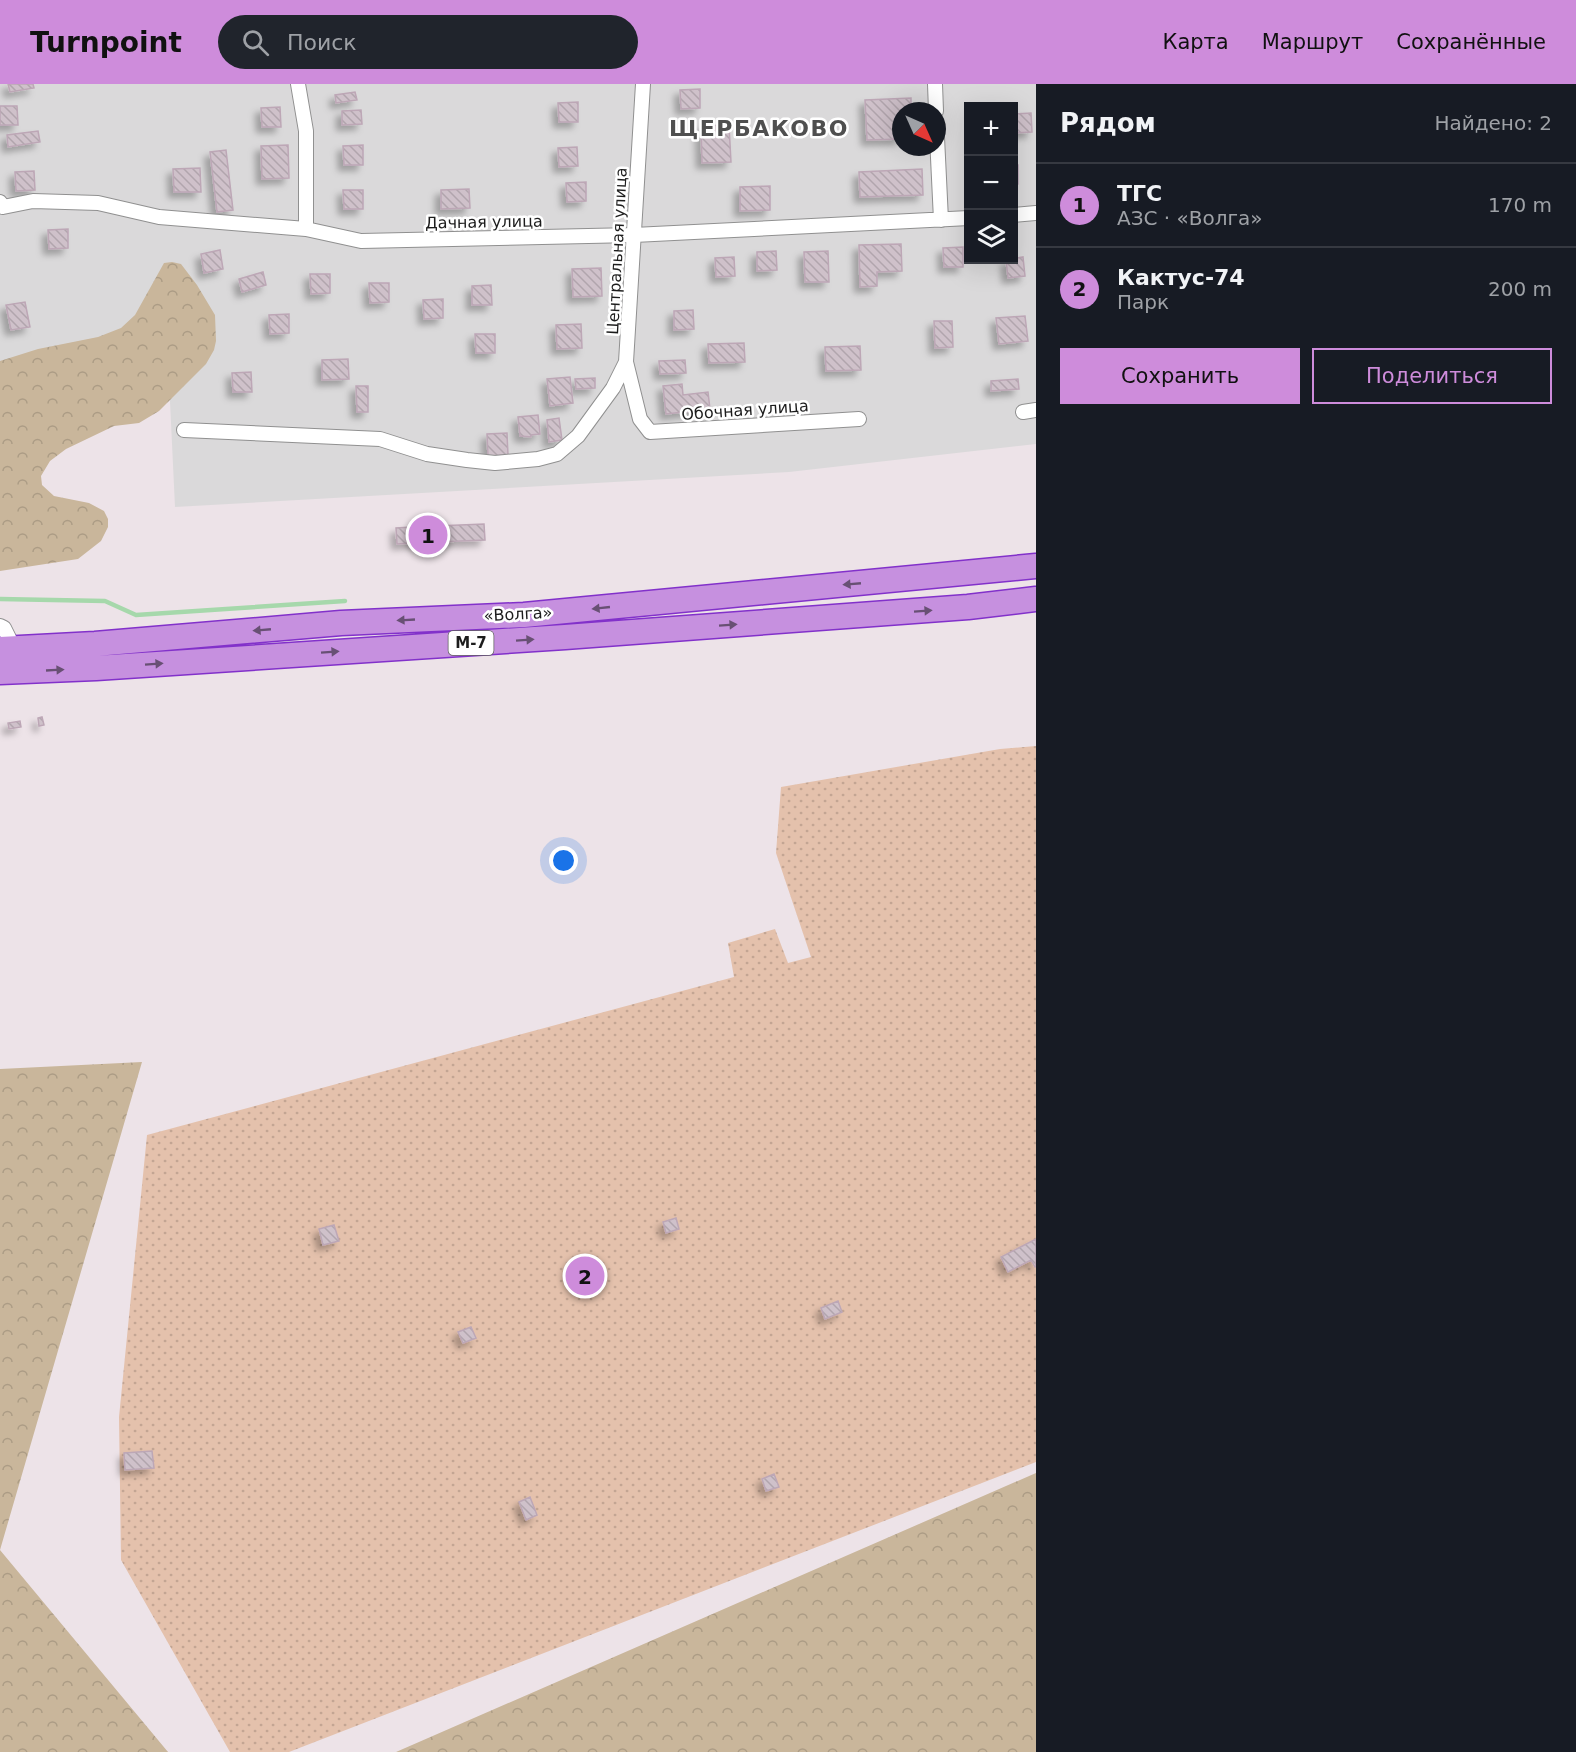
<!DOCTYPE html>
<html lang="ru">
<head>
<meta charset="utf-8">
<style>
	body { margin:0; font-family:"DejaVu Sans",sans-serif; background:#20242c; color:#f1f3f6 }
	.controls { position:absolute; right:18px; top:18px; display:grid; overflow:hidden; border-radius:0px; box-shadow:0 6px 24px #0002 }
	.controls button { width:54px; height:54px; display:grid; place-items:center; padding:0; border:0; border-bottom:2px solid #363941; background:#171b24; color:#f1f3f6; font:30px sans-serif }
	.compass { position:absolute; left:892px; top:18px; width:54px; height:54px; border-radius:50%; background:#171b24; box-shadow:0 6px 24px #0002; rotate:135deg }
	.you { position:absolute; left:564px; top:777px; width:21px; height:21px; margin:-15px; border:4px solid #fff; border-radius:50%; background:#1a73e8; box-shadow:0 0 0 9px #1a73e833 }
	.badge { display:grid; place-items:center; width:39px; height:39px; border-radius:50%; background:#ce8cdb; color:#111; font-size:20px; font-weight:700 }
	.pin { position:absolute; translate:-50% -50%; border:3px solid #fff; box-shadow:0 2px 6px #0006 }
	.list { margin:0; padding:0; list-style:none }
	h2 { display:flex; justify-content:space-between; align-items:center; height:78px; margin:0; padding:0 24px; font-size:26px }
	h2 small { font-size:20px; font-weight:400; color:#9ea1a6 }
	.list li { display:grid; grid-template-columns:39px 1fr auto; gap:18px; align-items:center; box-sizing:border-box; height:84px; padding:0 24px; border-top:2px solid #363941 }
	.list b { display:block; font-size:22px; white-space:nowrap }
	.list p { margin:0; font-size:20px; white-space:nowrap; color:#9ea1a6 }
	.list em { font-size:20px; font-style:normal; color:#9ea1a6 }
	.actions { display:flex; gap:12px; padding:18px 24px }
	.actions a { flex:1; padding:14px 0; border:2px solid #ce8cdb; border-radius:0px; text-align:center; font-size:21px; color:#ce8cdb }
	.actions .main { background:#ce8cdb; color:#111 }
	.icon { flex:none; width:33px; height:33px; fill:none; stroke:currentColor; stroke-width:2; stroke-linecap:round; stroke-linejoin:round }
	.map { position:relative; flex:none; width:1036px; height:1668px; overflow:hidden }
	header { display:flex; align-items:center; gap:36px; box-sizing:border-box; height:84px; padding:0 30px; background:#ce8cdb; color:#111 }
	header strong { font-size:28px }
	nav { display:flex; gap:33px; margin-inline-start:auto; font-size:21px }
	.search { width:420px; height:54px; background:#20242c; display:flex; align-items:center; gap:15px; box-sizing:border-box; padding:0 21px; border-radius:33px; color:#9ea1a6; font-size:22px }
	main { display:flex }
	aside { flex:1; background:#171b24 }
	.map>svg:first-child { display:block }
	.residential { fill:#dad9da; fill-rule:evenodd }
	.grass { fill:url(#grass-dots) }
	.forest { fill:url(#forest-crowns) }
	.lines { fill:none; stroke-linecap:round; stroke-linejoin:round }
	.stream { stroke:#a6d8ab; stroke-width:4.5 }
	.building { fill:url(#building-back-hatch); stroke:#bda7b6; stroke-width:1.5; filter:url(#shadow) }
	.street-casing { stroke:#909090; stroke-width:16 }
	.highway-casing { stroke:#8231ca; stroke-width:27 }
	.street { stroke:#fff; stroke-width:14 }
	.highway { stroke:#c690df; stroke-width:24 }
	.oneway { fill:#685074 }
	.labels { text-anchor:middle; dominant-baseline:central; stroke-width:5; stroke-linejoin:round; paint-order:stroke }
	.shield { fill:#fff; stroke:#606060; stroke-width:1.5 }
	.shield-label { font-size:15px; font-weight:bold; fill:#1c1c1c }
	.street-label { font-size:16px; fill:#1c1c1c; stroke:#fff }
	.district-label { font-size:22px; font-weight:bold; letter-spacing:1.5px; fill:#4f4f4f; stroke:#fff }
</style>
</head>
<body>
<header>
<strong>Turnpoint</strong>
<div class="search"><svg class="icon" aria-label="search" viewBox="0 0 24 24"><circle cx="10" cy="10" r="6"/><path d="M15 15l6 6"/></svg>Поиск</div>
<nav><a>Карта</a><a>Маршрут</a><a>Сохранённые</a></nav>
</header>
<main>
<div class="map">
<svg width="1036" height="1668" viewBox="0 0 1036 1668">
	<defs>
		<pattern id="grass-dots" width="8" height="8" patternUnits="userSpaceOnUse" patternTransform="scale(1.5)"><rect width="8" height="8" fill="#e4c1ac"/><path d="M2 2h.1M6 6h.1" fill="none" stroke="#c3a593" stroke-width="1.8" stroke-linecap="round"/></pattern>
		<pattern id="forest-crowns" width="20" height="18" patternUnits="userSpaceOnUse" patternTransform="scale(1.5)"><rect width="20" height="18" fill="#c9b69b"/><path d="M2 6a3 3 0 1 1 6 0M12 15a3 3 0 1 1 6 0" fill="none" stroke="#ac9c85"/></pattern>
		<pattern id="building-back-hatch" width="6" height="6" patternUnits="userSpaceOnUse" patternTransform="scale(1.5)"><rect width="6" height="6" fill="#cfc1ca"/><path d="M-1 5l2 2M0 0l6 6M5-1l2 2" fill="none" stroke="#b1a5ad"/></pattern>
		<filter id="shadow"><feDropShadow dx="-5.5" dy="5.5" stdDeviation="3" flood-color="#0004"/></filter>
	</defs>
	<rect width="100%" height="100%" fill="#ede3e8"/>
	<path class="residential" d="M0,0H1036V360L789,388L175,423L168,275L0,305ZM969,22H1014V176H969ZM901,27H937V63H901Z"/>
	<path class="grass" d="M1036,662V1378L289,1668H230L121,1476L119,1333L147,1051L734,893L728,859L775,845L788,879L811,873L776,769L781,703L1000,665Z"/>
	<path class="forest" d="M172,178L181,180L197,201L215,231L216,257L214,266L206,280L159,327L139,339L114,342L66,365L50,377L41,392L42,401L54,412L89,419L104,427L108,435V443L101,457L78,475L0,487V277L38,265L98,253L121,244L135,231L164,179Z
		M142,978L0,1466V985Z
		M1036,1389V1668H396Z
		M0,1466L168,1668H0Z"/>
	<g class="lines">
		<path class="stream" d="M0,515L105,517L136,531L345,517"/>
	</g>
	<path class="building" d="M8,0H33L34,4L10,8Z
		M700,5V24L681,25L680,6Z
		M355,8L357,16L336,19L335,11Z
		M911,14V27H901V55L867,56L865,16Z
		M578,18V38H559L558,19Z
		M0,22H17L18,41H0Z
		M280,23L281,43H262L261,24Z
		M361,26L362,40L342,41V27Z
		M1031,29L1032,48L1014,49V30Z
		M729,41L731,78L702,79L701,42Z
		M38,47L40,58L8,63L7,51Z
		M288,61L289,94L262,95L261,62Z
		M363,61V81H344L343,62Z
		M577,63L578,82L559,83L558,64Z
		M226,66L233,126L217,128L210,68Z
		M1014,81H1018V100H1014Z
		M200,84L201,108H174L173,85Z
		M922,85L923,111L860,113L859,88Z
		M34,87L35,106L16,107L15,88Z
		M586,98V117L567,118L566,99Z
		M770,102V126L740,127V103Z
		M469,105L470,124L441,125V106Z
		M343,106H363V125H344Z
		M68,145V164L49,165L48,146Z
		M901,160L902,187L877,188V202L860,203L859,161Z
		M963,163V183H944L943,164Z
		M220,166L223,185L204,189L201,170Z
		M776,167L777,186L757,187V168Z
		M828,167L829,198H805L804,168Z
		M734,173L735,192L716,193L715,174Z
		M1023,173L1025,192L1008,194L1006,176Z
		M601,184L602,212L573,213L572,185Z
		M263,188L266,201L242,208L239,195Z
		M310,190H330V209L311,210Z
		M369,199H389V218L370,219Z
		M491,201L492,221H472V202Z
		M443,215V234L424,235L423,216Z
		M25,218L30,243L11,246L6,221Z
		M693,226L694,245L674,246V227Z
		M289,230V249L270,250L269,231Z
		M1025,232L1028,257L999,260L996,234Z
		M934,237H952L953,263L935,264Z
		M581,240L582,264L557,265L556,241Z
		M475,250H495V269H476Z
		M744,259L745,278L709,279L708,260Z
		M860,262L861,286L826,287L825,263Z
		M348,275L349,295L322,296V276Z
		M685,276L686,289L660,290L659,277Z
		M251,288L252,308H233L232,289Z
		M570,293L573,319L550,322L547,295Z
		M595,294V304L576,305L575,295Z
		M1018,295L1019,305L991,307V297Z
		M682,300L683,311L708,308L710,325L666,330L663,302Z
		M356,302H368V328H357Z
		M538,331L540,350L531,351V353L520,352L518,333Z
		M559,334L562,356L549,358L547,336Z
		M507,349L508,371L488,372L487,350Z
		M484,440L485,456L412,459L411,443Z
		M411,443L412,459L397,460L396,444Z
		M42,633L44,641L39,642L38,634Z
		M20,637L21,643L9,645L8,639Z
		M676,1134L679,1145L666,1149L663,1138Z
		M334,1141L339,1157L323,1161L319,1145Z
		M1036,1155V1182L1035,1183L1031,1176L1008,1188L1001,1173Z
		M838,1217L842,1228L825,1235L821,1224Z
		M471,1243L476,1254L463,1259L458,1248Z
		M152,1367L154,1384L125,1386L124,1369Z
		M774,1390L779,1403L766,1407L762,1395Z
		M530,1413L537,1431L526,1436L519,1418Z"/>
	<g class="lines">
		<defs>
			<path id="street" d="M298,0L306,47V145
				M643,0L626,278L640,335L650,348L859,335
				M935,0L936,27
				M937,53L941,136
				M0,118L3,123L33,117L98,119L159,133L306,145L361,157L634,151L969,134
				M1014,131L1036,129
				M1023,328L1036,326
				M184,346L380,355L427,370L467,376L495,379L538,375L557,370L578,352L613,304L626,278
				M0,542L4,544L14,564"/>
			<path id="highway" d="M0,565L95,560L341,539L524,531L1036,482
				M0,588L96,584L565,553L968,523L1036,515"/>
		</defs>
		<use href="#street" class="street-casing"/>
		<use href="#highway" class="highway-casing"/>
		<use href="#street" class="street"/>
		<use href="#highway" class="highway"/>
	</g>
	<defs><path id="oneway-solid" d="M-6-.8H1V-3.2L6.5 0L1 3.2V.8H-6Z" transform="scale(1.5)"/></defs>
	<g class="oneway">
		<use href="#oneway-solid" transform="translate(852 500) rotate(175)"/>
		<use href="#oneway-solid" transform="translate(601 524) rotate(174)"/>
		<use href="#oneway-solid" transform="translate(923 527) rotate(-4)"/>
		<use href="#oneway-solid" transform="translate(406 536) rotate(177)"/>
		<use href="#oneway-solid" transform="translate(728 541) rotate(-4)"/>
		<use href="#oneway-solid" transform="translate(262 546) rotate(175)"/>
		<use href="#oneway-solid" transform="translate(525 556) rotate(-4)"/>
		<use href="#oneway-solid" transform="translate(330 568) rotate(-4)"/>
		<use href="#oneway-solid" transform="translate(154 580) rotate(-4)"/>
		<use href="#oneway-solid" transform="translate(55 586) rotate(-3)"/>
	</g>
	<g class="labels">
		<rect class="shield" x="448.5" y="547" width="45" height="24" rx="4.5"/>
		<g class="shield-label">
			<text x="471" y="559">М-7</text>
		</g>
		<g class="street-label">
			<text transform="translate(484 138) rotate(-1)">Дачная улица</text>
			<text transform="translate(617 167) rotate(-87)">Центральная улица</text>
			<text transform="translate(745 326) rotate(-4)">Обочная улица</text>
			<text transform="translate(518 530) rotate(-3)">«Волга»</text>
		</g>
		<g class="district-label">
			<text x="759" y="44">ЩЕРБАКОВО</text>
		</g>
	</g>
</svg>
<div class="controls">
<button>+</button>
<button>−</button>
<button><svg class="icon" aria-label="layers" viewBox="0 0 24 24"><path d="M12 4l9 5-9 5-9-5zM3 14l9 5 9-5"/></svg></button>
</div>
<svg class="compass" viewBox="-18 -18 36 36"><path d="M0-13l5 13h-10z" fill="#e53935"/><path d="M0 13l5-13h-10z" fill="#9ea1a6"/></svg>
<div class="you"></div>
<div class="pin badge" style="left:428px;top:451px">1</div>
<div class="pin badge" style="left:585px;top:1192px">2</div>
</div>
<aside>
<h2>Рядом<small>Найдено: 2</small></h2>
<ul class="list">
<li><span class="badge">1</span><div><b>ТГС</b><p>АЗС · «Волга»</p></div><em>170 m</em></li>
<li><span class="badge">2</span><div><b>Кактус-74</b><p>Парк</p></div><em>200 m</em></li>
</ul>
<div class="actions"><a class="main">Сохранить</a><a>Поделиться</a></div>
</aside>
</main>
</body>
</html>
